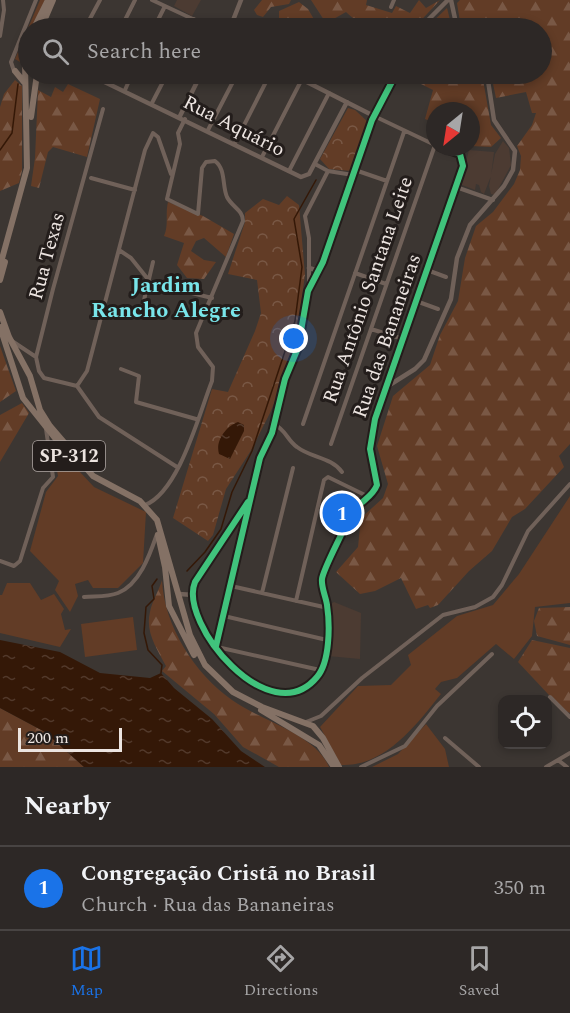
<!DOCTYPE html>
<html lang="en">
<head>
<meta charset="utf-8">
<style>
	body { margin:0; font-family:Spectral,serif; background:#393432; color:#f1f3f6 }
	.controls { position:absolute; right:18px; bottom:18px; display:grid; overflow:hidden; border-radius:12px; box-shadow:0 3px 9px #0003 }
	.controls button { width:54px; height:54px; display:grid; place-items:center; padding:0; border:0; border-bottom:2px solid #484443; background:#2d2826; color:#f1f3f6; font:30px sans-serif }
	.compass { position:absolute; left:426px; top:102px; width:54px; height:54px; border-radius:50%; background:#2d2826; box-shadow:0 3px 9px #0003; rotate:210deg }
	.scale { position:absolute; left:18px; bottom:15px; width:104px; box-sizing:border-box; padding-left:6px; border:3px solid #ece4e0; border-top:0; font-size:16px; line-height:21px; white-space:nowrap; color:#ece4e0; -webkit-text-stroke:4px #231d1b; paint-order:stroke }
	.you { position:absolute; left:294px; top:339px; width:21px; height:21px; margin:-15px; border:4px solid #fff; border-radius:50%; background:#1a73e8; box-shadow:0 0 0 9px #1a73e833 }
	.badge { display:grid; place-items:center; width:39px; height:39px; border-radius:50%; background:#1a73e8; color:#fff; font-size:20px; font-weight:700 }
	.pin { position:absolute; translate:-50% -50%; border:3px solid #fff; box-shadow:0 2px 6px #0006 }
	.list { margin:0; padding:0; list-style:none }
	h2 { display:flex; justify-content:space-between; align-items:center; height:78px; margin:0; padding:0 24px; font-size:26px }
	h2 small { font-size:20px; font-weight:400; color:#a7a6a7 }
	.list li { display:grid; grid-template-columns:39px 1fr auto; gap:18px; align-items:center; box-sizing:border-box; height:84px; padding:0 24px; border-top:2px solid #484443 }
	.list b { display:block; font-size:22px; white-space:nowrap }
	.list p { margin:0; font-size:20px; white-space:nowrap; color:#a7a6a7 }
	.list em { font-size:20px; font-style:normal; color:#a7a6a7 }
	.icon { flex:none; width:33px; height:33px; fill:none; stroke:currentColor; stroke-width:2; stroke-linecap:round; stroke-linejoin:round }
	.map { position:relative; flex:none; width:570px; height:767px; overflow:hidden }
	.search { position:absolute; background:#2d2826; box-shadow:0 3px 9px #0003; left:18px; right:18px; top:18px; height:66px; display:flex; align-items:center; gap:15px; box-sizing:border-box; padding:0 21px; border-radius:33px; color:#a7a6a7; font-size:22px }
	.sheet { height:162px; background:#2d2826 }
	nav { display:flex; justify-content:space-around; align-items:center; box-sizing:border-box; height:84px; border-top:2px solid #484443; background:#2d2826; font-size:16px; color:#a7a6a7 }
	nav a { display:grid; justify-items:center; gap:3px }
	nav .on { color:#1a73e8 }
	.map>svg:first-child { display:block }
	.built { fill:#4c3b32 }
	.grass { fill:#623c26 }
	.forest { fill:url(#forest-firs) }
	.park { fill:url(#park-crowns) }
	.water { fill:url(#water-ripples) }
	.lines { fill:none; stroke-linecap:round; stroke-linejoin:round }
	.stream { stroke:#341807; stroke-width:1.5 }
	.minor { stroke:#706159; stroke-width:4 }
	.tertiary { stroke:#706159; stroke-width:4.5 }
	.primary { stroke:#847165; stroke-width:6 }
	.cycleway-casing { stroke:#231d1b; stroke-width:10 }
	.cycleway { stroke:#40c37c; stroke-width:6 }
	.labels { text-anchor:middle; dominant-baseline:central; stroke-width:6; stroke-linejoin:round; paint-order:stroke }
	.shield { fill:#231d1b; stroke:#b0a8a5; stroke-width:1.5 }
	.shield-label { font-size:18px; font-weight:bold; fill:#ece4e0 }
	.street-label { font-size:20px; fill:#ece4e0; stroke:#231d1b }
	.quarter-label { font-size:22px; font-weight:bold; fill:#79e5ea; stroke:#231d1b }
</style>
</head>
<body>
<div class="map">
<svg width="570" height="767" viewBox="0 0 570 767">
	<defs>
		<pattern id="forest-firs" width="22" height="20" patternUnits="userSpaceOnUse" patternTransform="scale(1.5)"><rect width="22" height="20" fill="#623c26"/><path d="M5 1l3.5 6h-7zM16 11l3.5 6h-7z" fill="#795845"/></pattern>
		<pattern id="park-crowns" width="20" height="18" patternUnits="userSpaceOnUse" patternTransform="scale(1.5)"><rect width="20" height="18" fill="#623c26"/><path d="M2 6a3 3 0 1 1 6 0M12 15a3 3 0 1 1 6 0" fill="none" stroke="#795845"/></pattern>
		<pattern id="water-ripples" width="26" height="14" patternUnits="userSpaceOnUse" patternTransform="scale(1.5)"><rect width="26" height="14" fill="#341807"/><path d="M2 4q2-2 4 0t4 0M15 11q2-2 4 0t4 0" fill="none" stroke="#52392b"/></pattern>
	</defs>
	<rect width="100%" height="100%" fill="#3c3632"/>
	<path class="built" d="M177,0H201L192,16L174,6Z
		M503,141L509,148L511,165L495,195L491,194L489,186L495,154Z
		M469,150L494,152L491,176L484,194L481,192L479,185L476,184L475,190L462,185L461,181Z
		M334,602L361,613L360,659L328,656L331,604Z"/>
	<path class="grass" d="M40,0H45L33,28H28V39L20,62L15,59Z
		M52,442L94,487L146,512L143,563L118,588H93L88,580L75,584L78,596L70,612L55,590L59,581L30,551L46,492L58,476Z
		M570,496V603L535,607L532,636L514,659L496,644L457,678L441,682L435,689L441,694C417,724 385,767 341,765L320,727L358,686L391,685L411,665L408,655L457,616L493,605L519,574Z
		M7,583H30L41,600L54,594L64,609L61,614L65,630L71,629L60,647L0,633V595H2Z
		M133,617L137,650L85,657L81,624Z
		M426,724L445,749L449,767H372L398,754Z"/>
	<path class="forest" d="M262,0H291L289,4L271,7L263,17L257,15L254,10Z
		M311,0H367L366,5L392,13L396,6L410,13L419,0L426,8L440,0L414,28C382,28 370,35 346,12L330,21L324,20Z
		M460,0H570V444L559,456L564,467L525,509L512,517L492,551L469,571L438,605L430,608L428,605L416,609L401,578L375,591L360,594L336,572L358,547L361,518L383,498L388,484L377,446L393,396L430,365L440,335L458,301L465,258L476,226L493,212L514,184L520,170L521,156L517,146L532,125L536,113H532L526,92L496,98L491,74H542V28H461L457,3Z
		M299,2L308,9L319,28H279V11Z
		M447,8L452,28H426Z
		M401,74H482L491,125L501,138L491,147L471,146V111H435V123L425,119L433,90Z
		M15,80L22,86V171L19,183L0,191V107L4,94Z
		M68,84L100,99L87,157L53,147L48,152L39,188L31,186L35,158L38,90L51,97L55,87L63,92Z
		M168,202L203,216L234,234L226,257L204,238L196,241L191,251L204,260L216,262L204,279L187,278L177,265L184,243L164,236C169,224 165,215 168,202Z
		M0,346L16,391L0,402Z
		M22,403L29,413L0,462V415Z
		M162,580C164,626 195,674 232,700C259,720 316,734 329,767H279L243,747L214,714L162,671L166,666C157,649 145,632 150,612C152,601 159,591 162,580Z
		M570,607V645L537,636L534,621L539,608Z
		M532,640L570,648V713L563,710L518,662Z
		M0,708L45,732L84,767H0Z"/>
	<path class="park" d="M348,108L355,110L369,123L351,171L329,169L320,159Z
		M287,196L299,205L305,275L294,354L270,413L250,452L226,489L213,535L208,541L173,518L212,389L228,392L255,331L261,313L257,280L228,274L245,222V213L263,199L279,205Z"/>
	<path class="water" d="M238,422L244,425V431L230,459L219,454C215,441 226,426 238,422Z
		M0,640L60,652L100,673L150,678L161,673L174,688L212,719L241,751L265,767H84L45,732L0,708Z"/>
	<g class="lines">
		<path class="stream" d="M0,150L12,133L18,84
			M187,571L205,552L221,529L232,492L252,451L295,321L302,267L294,219L316,180
			M157,579L152,586L154,599L146,607L144,633L148,650L162,665L161,673"/>
		<path class="minor" d="M152,0L212,28
			M391,7L394,0
			M85,28L100,0
			M121,28L135,0
			M154,28L165,6
			M190,28L194,19
			M0,36L4,10L3,0
			M14,71L11,62L36,0
			M125,90L132,74
			M152,103L167,74
			M374,116L435,145
			M208,130L237,74
			M235,143L270,74
			M262,157L302,79
			M315,164L328,171L353,175
			M355,170L387,181
			M289,171L329,93
			M91,178L135,190
			M456,187L493,200
			M119,250L131,258L151,283L212,298
			M427,270L446,277
			M355,273L386,284
			M309,287V238L305,216L328,171
			M416,301L438,309
			M141,313L153,262
			M371,329L403,339
			M12,341L36,357
			M121,369L139,376L136,402L196,419
			M77,386L44,378L39,371L36,357L53,289L103,109
			M77,386L87,371L145,150L153,133L158,137L171,174
			M77,386L99,417L177,467
			M386,388L463,166L460,154L440,147
			M274,424C286,430 287,440 297,447C311,458 331,457 342,472
			M303,424L404,132
			M331,444L435,145
			M145,505C179,492 199,414 212,381L213,367L198,347L196,333L243,221C243,210 232,207 227,197C222,186 226,169 215,161L206,162L202,168L198,214L167,199L180,144L178,133L185,119
			M0,561L14,566L20,561L43,488L53,477L46,429
			M231,586L328,608
			M262,593L293,468
			M84,597C95,596 108,597 118,593C140,584 150,554 157,534
			M296,601L324,480L328,477L369,497
			M224,616L327,640
			M216,646L248,512V502
			M217,647L320,670
			M550,697L570,717
			M306,722L321,716L362,678L443,615L475,607L493,597L502,585L528,531L570,484
			M445,738L479,767
			M558,760L567,767
			M361,767L405,746L437,706L492,654
			M546,767L570,753"/>
		<path class="tertiary" d="M451,0L457,28
			M230,28L241,0
			M420,28L448,0
			M88,74L301,177L309,174L347,102
			M291,74L374,116
			M396,74L372,120L323,262L308,291L301,338L285,379L278,414L260,458L251,494L194,586C192,615 213,648 232,668C246,682 270,696 289,693C328,688 331,636 327,605C326,596 319,584 323,574C330,556 344,523 356,508C363,500 373,496 377,485L370,441L382,396L388,386L415,369L424,360L451,299L457,258L470,225L504,186L513,170L515,151L494,120L487,74
			M180,116L201,74
			M309,268L319,271
			M179,594L194,595"/>
		<path class="primary" d="M34,28L48,0
			M41,28L53,0
			M15,71L24,82
			M31,117L37,74
			M0,266L27,168L25,63L28,44
			M0,280L5,262
			M0,312L9,337L30,376L40,410L50,426L93,476L140,501L157,520L190,635L205,665L233,692L262,707L313,726L323,738L339,767
			M0,327L23,398L70,457
			M158,535L165,567L169,606L194,655
			M261,710L319,745L334,767"/>
		<defs>
			<path id="cycleway" d="M248,502L195,582C178,623 270,734 317,677C330,662 330,625 327,605C326,597 321,587 322,579C323,570 350,516 356,508C363,500 373,496 377,485L370,449L375,419L463,166L460,154L440,147
				M216,646L260,458L272,433L285,379L298,348L308,291L323,262L372,120L396,74"/>
		</defs>
		<use href="#cycleway" class="cycleway-casing"/>
		<use href="#cycleway" class="cycleway"/>
	</g>
	<g class="labels">
		<rect class="shield" x="33" y="441" width="72" height="30" rx="4.5"/>
		<g class="shield-label">
			<text x="69" y="456">SP-312</text>
		</g>
		<g class="street-label">
			<text transform="translate(234 126) rotate(27)">Rua Aquário</text>
			<text transform="translate(47 256) rotate(-75)">Rua Texas</text>
			<text transform="translate(368 290) rotate(-71)">Rua Antônio Santana Leite</text>
			<text transform="translate(387 336) rotate(-71)">Rua das Bananeiras</text>
		</g>
		<g class="quarter-label">
			<text x="166" y="285">Jardim<tspan x="166" dy="25">Rancho Alegre</tspan></text>
		</g>
	</g>
</svg>
<div class="controls">
<button><svg class="icon" aria-label="locate" viewBox="0 0 24 24"><circle cx="12" cy="12" r="6"/><path d="M12 2v4M12 18v4M2 12h4M18 12h4"/></svg></button>
</div>
<svg class="compass" viewBox="-18 -18 36 36"><path d="M0-13l5 13h-10z" fill="#e53935"/><path d="M0 13l5-13h-10z" fill="#a7a6a7"/></svg>
<div class="scale">200 m</div>
<div class="you"></div>
<div class="pin badge" style="left:342px;top:513px">1</div>
<div class="search"><svg class="icon" aria-label="search" viewBox="0 0 24 24"><circle cx="10" cy="10" r="6"/><path d="M15 15l6 6"/></svg>Search here</div>
</div>
<section class="sheet">
<h2>Nearby<small></small></h2>
<ul class="list">
<li><span class="badge">1</span><div><b>Congregação Cristã no Brasil</b><p>Church · Rua das Bananeiras</p></div><em>350 m</em></li>
</ul>
</section>
<nav>
<a class="on"><svg class="icon" aria-label="map" viewBox="0 0 24 24"><path d="M3 6l6-2 6 2 6-2v14l-6 2-6-2-6 2zM9 4v14M15 6v14"/></svg>Map</a>
<a><svg class="icon" aria-label="directions" viewBox="0 0 24 24"><path d="M12 3l9 9-9 9-9-9zM9 14v-3h6M13 9l2 2-2 2"/></svg>Directions</a>
<a><svg class="icon" aria-label="saved" viewBox="0 0 24 24"><path d="M7 4h10v16l-5-4-5 4z"/></svg>Saved</a>
</nav>
</body>
</html>
